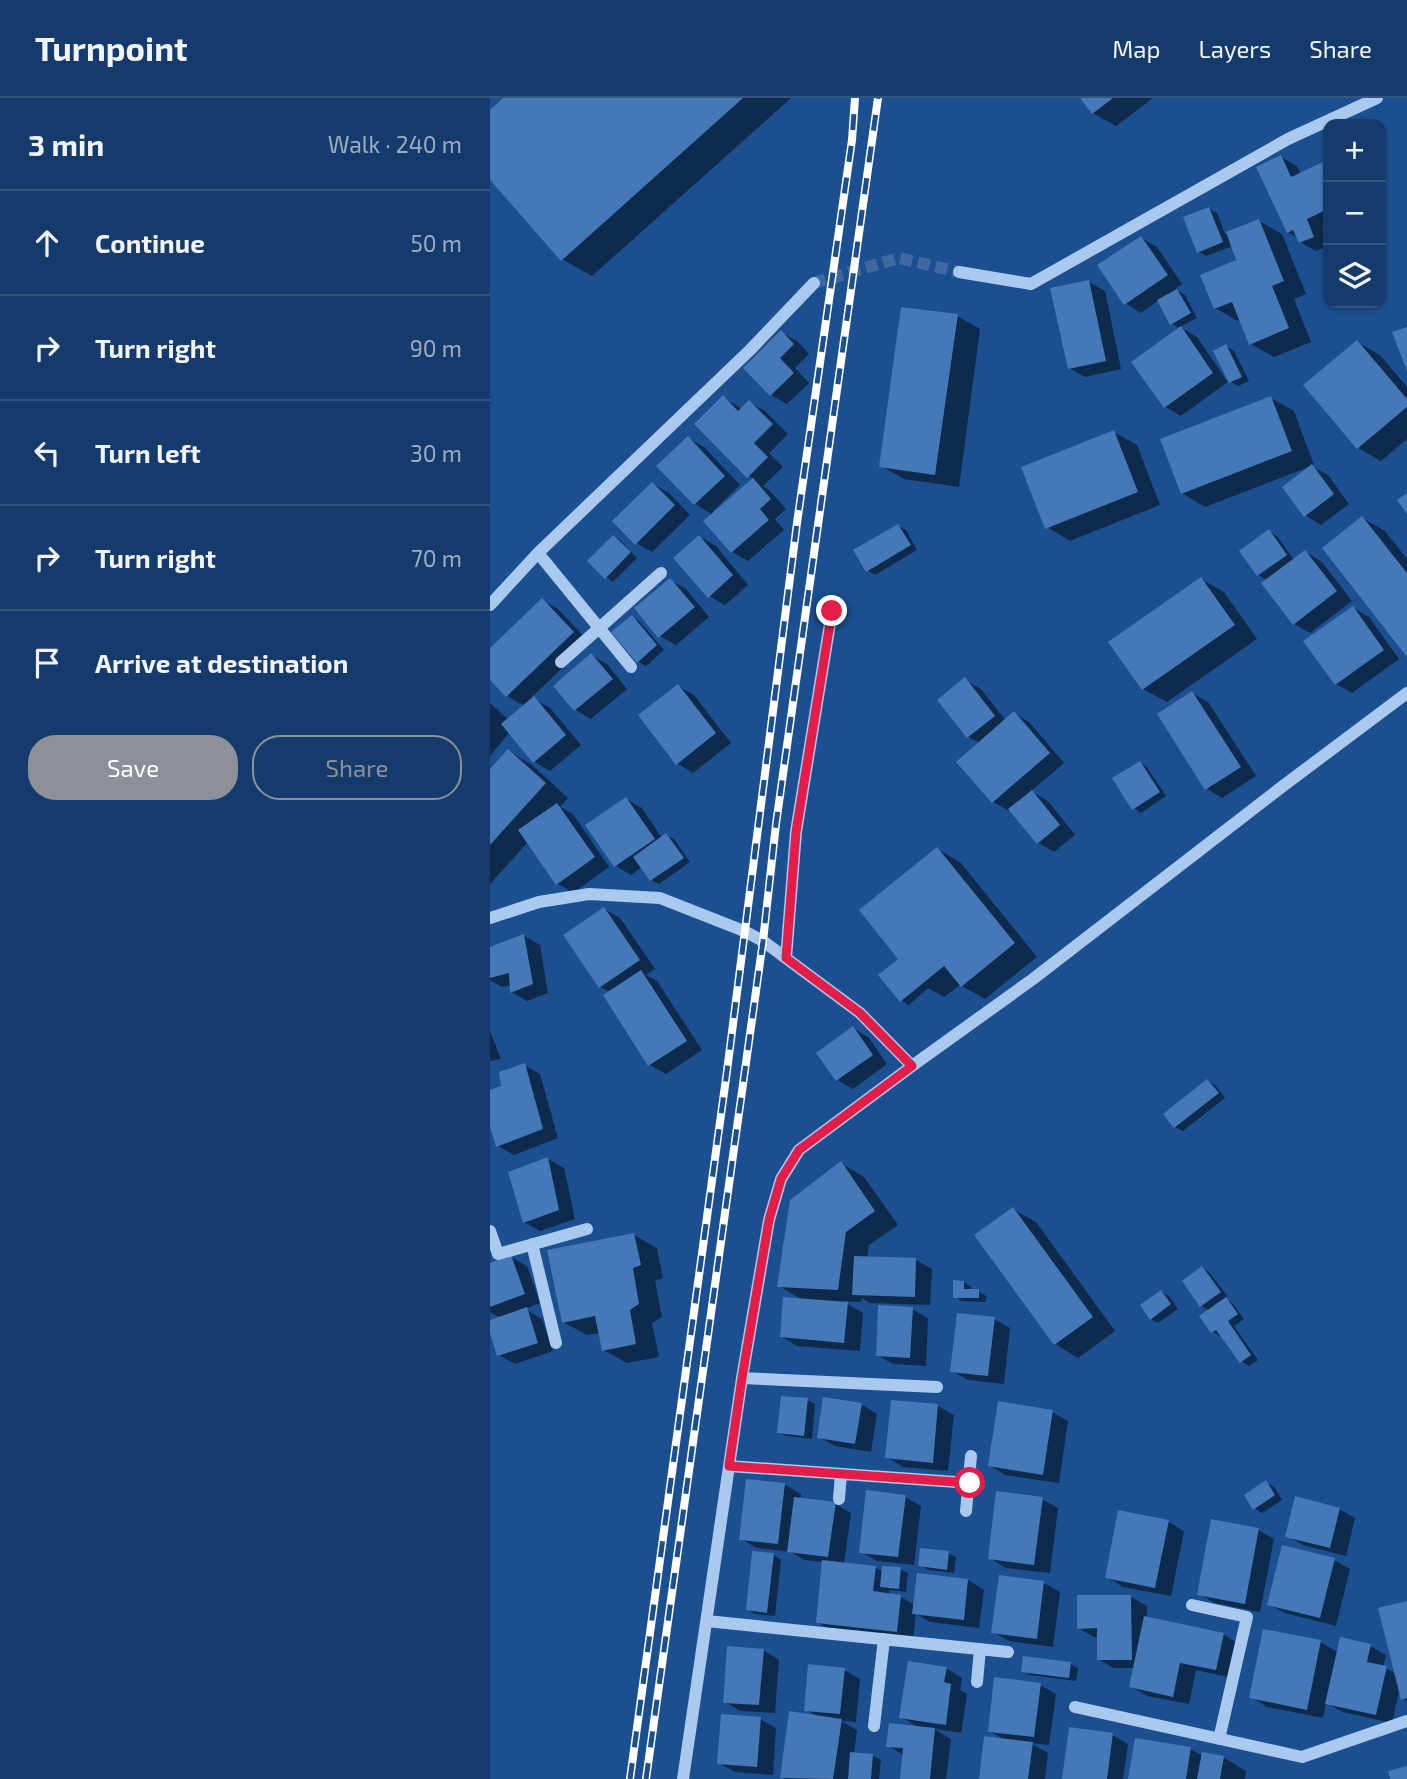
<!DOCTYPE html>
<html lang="en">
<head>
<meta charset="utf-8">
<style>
	body { margin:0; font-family:"Exo 2",sans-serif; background:#214673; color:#f1f3f6 }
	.controls { position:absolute; right:21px; top:21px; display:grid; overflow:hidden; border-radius:14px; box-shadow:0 2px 5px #0004 }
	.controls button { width:63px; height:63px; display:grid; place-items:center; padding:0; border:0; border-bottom:2px solid #33557e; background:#143b6b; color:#f1f3f6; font:35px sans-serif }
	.stop { position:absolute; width:21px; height:21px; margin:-16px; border:5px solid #e11d48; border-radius:50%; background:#fff }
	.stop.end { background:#e11d48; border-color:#fff; box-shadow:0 2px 7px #0008 }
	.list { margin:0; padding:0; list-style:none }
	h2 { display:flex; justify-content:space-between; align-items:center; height:91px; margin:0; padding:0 28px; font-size:30px }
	h2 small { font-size:23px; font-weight:400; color:#9dadc1 }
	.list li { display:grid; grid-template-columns:46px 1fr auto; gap:21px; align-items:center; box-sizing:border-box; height:105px; padding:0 28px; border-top:2px solid #33557e }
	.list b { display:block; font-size:26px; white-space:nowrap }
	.list em { font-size:23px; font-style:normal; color:#9dadc1 }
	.actions { display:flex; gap:14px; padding:21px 28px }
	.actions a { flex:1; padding:16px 0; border:2px solid #8c9099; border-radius:28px; text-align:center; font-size:24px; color:#8c9099 }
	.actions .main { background:#8c9099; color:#fff }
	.icon { flex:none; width:38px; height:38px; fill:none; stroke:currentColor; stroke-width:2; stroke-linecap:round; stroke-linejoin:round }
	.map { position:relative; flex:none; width:917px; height:1681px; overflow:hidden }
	header { display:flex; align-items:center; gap:42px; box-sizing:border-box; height:98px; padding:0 35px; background:#143b6b; border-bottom:2px solid #33557e }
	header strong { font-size:33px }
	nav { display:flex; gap:38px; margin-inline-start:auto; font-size:24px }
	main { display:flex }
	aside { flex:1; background:#143b6b }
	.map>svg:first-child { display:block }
	.shadow { fill:#0007 }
	.building { fill:#4478b7 }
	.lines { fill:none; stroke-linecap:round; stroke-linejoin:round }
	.minor-tunnel { stroke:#3d69a0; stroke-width:12; stroke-dasharray:12 6; stroke-linecap:butt }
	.minor { stroke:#a9c9ee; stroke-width:12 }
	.rail-casing { stroke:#fff; stroke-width:8 }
	.rail { stroke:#1b4f8f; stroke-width:5; stroke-dasharray:16; stroke-linecap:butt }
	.route { stroke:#e11d48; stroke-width:9 }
</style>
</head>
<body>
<header>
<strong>Turnpoint</strong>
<nav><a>Map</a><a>Layers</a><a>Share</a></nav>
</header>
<main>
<aside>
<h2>3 min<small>Walk · 240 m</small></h2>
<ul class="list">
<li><svg class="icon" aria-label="ahead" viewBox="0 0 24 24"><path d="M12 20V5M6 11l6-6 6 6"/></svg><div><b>Continue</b></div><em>50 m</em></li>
<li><svg class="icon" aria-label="right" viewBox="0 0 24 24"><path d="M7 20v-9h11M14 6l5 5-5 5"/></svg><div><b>Turn right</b></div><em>90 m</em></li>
<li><svg class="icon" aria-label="left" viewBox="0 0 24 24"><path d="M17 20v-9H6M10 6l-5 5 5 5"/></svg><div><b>Turn left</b></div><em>30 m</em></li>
<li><svg class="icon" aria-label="right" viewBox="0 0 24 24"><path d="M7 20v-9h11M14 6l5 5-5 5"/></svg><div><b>Turn right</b></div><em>70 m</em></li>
<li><svg class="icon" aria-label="arrive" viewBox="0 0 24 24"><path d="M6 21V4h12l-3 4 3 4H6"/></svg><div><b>Arrive at destination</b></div></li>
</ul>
<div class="actions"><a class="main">Save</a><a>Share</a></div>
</aside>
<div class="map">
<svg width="917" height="1681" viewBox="0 0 917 1681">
	<rect width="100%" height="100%" fill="#1b4f8f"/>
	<path class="shadow" d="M16,0H301L102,178L72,161L0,80V14Z
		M592,0H663L626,28L603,15Z
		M791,59L807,68L811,76L835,65L838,67V127L832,130L838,148L826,153L810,144L808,140L798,134Z
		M719,111L727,115L735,136L769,123L792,136L816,196L804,201L821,244L784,259L761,246L751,222L748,223L725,210L749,163L743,148L716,158L709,154Z
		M651,140L667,149L692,186L685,191L695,197L707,220L690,229L707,239L737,283L739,282L736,248L744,253L759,283L748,288L739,283L691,318L675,309L690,231L681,225L669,202L651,215L635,205Z
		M599,184L615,193L631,271L595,279L579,270Z
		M467,218L490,231L469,389L414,381L391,368Z
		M291,234L307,243L319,256L305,270L319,285L297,306L281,297L255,270Z
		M867,244L890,257L917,289V341L891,363L868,350Z
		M233,299L252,311L259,304L275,313L298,336L279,355L293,369L273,388L279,392L296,411L285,421L294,432L258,463L242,454L223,417L205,406L198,340L214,349L250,387L223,413L225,416L264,381L259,378Z
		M781,300L804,313L824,367L715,409L692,395Z
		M624,334L647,347L670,407L580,443L557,429Z
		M821,368L838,377L859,406L831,427L815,417Z
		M163,386L179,395L200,417L162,454L146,445Z
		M872,420L895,433L917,461V556Z
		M408,428L416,432L427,452L385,477L377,472Z
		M779,433L787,438L804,462L815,454L831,463L862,503L820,535L804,526L777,482L768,477Z
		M124,439L131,443L147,460L123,484L116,479Z
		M210,439L226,448L258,487L235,507L219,498Z
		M711,481L734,494L767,541L677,604L653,591Z
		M180,482L196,491L219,519L186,547L170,538Z
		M52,502L68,511L99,544L42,599L60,610L91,647L60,673L45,664L20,634L0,658V605L19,622L35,608L17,598L0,580V552Z
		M863,510L879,519L909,561L862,595L846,586Z
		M142,519L149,523L174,552L156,568L148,564Z
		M101,557L117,566L137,591L101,621L86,612L65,588Z
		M475,582L491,591L516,623L525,615L540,625L574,665L541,693L558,703L585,737L564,754L548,745L521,711L519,713L503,704L490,645L478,639Z
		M188,588L204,597L241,645L203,675L187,665Z
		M702,595L718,604L766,678L732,700L717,691Z
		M19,653L42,667L78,700L70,709L83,716L119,769L83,795L67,785L38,744L0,786V674Z
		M650,665L657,669L676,698L651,715L644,710Z
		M136,701L152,710L172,740L176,737L184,741L200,764L169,786L161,782L152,769L141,777L126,768Z
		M447,751L470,764L547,859L495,901L470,887L454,899L438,890L419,907L411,902V861Z
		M114,811L130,820L165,871L156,877L167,883L212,952L176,976L160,967L120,894L110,889Z
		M34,838L50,847L58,895L37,903L21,894V887L12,889L0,882V851Z
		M363,930L379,940L397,966L363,991L347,982Z
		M0,933L11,961L0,963Z
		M34,967L50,976L68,1040L24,1057L8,1048L0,1023V994L13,989Z
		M718,983L725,987L735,1000L693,1033L685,1029Z
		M58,1061L74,1070L85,1121L50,1133L34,1124Z
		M351,1065L374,1079L408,1127L379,1147L377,1160L426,1162L442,1171L440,1207L380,1205L372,1200L371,1204L352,1203L373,1215L370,1253L307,1248L292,1239L313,1202L289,1188Z
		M523,1111L546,1124L625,1233L588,1260L565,1246Z
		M144,1137L167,1150L173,1180L165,1183L172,1219L162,1225L169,1259L137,1265L113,1252L110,1235L97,1237L73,1224Z
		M21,1159L37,1168L50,1205L35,1211L52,1221L63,1253L25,1266L9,1257L0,1229V1223L11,1220L0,1214V1166Z
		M713,1170L720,1175L737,1198L735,1200L743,1206L754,1221L744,1228L768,1262L759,1268L751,1263L732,1237L730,1238L723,1234L720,1213L711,1208Z
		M474,1184L481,1189V1193H488L496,1198V1204L472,1203L465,1199Z
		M671,1194L679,1198L688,1211L668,1225L661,1221Z
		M422,1211L438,1220L436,1268L403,1266L387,1257Z
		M504,1221L520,1230L514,1286L478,1282L462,1273Z
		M317,1302L325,1306L322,1341L296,1338L289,1334Z
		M371,1306L387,1316L381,1354L345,1348L329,1339Z
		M448,1308L464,1317L458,1373L413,1369L397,1359Z
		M562,1314L578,1323L569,1385L515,1377L499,1367Z
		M776,1384L784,1389L792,1402L772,1415L764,1410Z
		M295,1387L311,1396L310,1402L345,1406L361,1415L354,1466L386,1470L394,1474L410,1471L418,1475L416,1494L400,1492L399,1497L411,1499L425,1507L478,1482L494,1492L489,1530L440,1524L426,1516L423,1542L343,1533L327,1524L334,1464L314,1462L301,1454L267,1450L251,1441Z
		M415,1399L431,1408L424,1467L387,1463L371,1454Z
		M552,1401L568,1410L560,1475L516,1470L500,1460Z
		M849,1411L865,1420L856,1458L813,1447L797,1438Z
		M679,1424L694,1433L681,1498L633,1489L617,1479Z
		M768,1432L784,1441L770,1514L725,1505L709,1496Z
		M458,1455L466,1459L464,1475L438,1472L430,1467Z
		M284,1457L291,1462L285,1518L265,1516L257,1511Z
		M844,1462L860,1471L846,1528L795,1515L779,1506Z
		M554,1485L570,1494L563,1549L519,1543L503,1534Z
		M641,1499L657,1508V1520L733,1536L749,1546L742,1580L706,1572L699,1606L657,1598L641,1588L645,1570H624L608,1561V1539H604L588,1530Z
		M917,1504V1603L913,1601L910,1589L902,1625L853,1614L836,1605L833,1620L777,1609L761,1599L830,1544L848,1554L880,1548L896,1557L893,1569L907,1576Z
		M273,1552L289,1562L285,1615L251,1613L235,1604Z
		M580,1566L588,1570L586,1583L540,1577L533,1573Z
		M456,1570L472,1580L470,1592L477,1596L471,1635L444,1631L461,1641L456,1681H412L414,1657L398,1648L430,1630L411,1619Z
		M354,1572L370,1581L366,1624L351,1623L367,1632L364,1656L383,1658L391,1662L389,1681H295L292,1679L329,1619L316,1612Z
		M550,1587L566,1596L559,1647L540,1645L558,1655L555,1681H490L517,1643L499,1633Z
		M270,1621L286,1630L283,1677L245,1674L229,1665Z
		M622,1637L638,1646L633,1681H574Z
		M700,1651L713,1658L733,1659L756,1673L755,1681H640Z"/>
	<path class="building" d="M13,0H253L71,163L0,82V12Z
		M590,0H623L602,16Z
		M791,57L801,79L835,63L838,71V111L817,121L824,139L809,145L803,132L797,135L766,69Z
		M719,109L733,144L707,155L693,119Z
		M769,121L794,183L782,188L799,230L759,247L742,204L724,211L710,177L746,162L736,134Z
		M651,138L678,177L634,207L607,167Z
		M599,182L616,263L578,271L560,190Z
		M687,191L701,215L680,227L667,202Z
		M411,209L468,216L445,377L389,369Z
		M691,228L723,275L674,310L641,264Z
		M917,229V273L902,234Z
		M291,232L304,246L290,260L304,275L280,298L253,270Z
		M867,242L917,301V309L867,351L813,287Z
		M736,246L752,279L739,285L723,253Z
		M233,297L248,313L259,302L283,326L264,345L278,359L257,380L204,326Z
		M781,298L802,353L691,396L670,341Z
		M624,332L648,394L555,431L531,369Z
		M198,338L235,378L204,407L166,368Z
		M822,366L844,396L814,419L792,389Z
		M263,380L281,401L270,411L279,422L241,455L213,423Z
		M162,384L185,407L145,447L122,423Z
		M917,395V416L907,402Z
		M872,418L917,475V559L832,450Z
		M408,426L421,447L376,474L363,452Z
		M779,431L797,457L767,478L749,453Z
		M123,437L141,454L115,481L97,463Z
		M209,437L243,477L218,500L183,460Z
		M815,452L847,493L803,527L771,485Z
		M711,479L745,527L652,592L618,544Z
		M180,480L205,509L168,540L144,510Z
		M52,500L84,534L16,599L0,582V550Z
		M863,508L894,552L845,587L813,543Z
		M142,517L167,547L147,565L121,534Z
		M101,555L123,581L84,613L63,588Z
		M475,579L505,618L477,640L447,602Z
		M188,586L226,635L186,667L148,617Z
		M702,593L751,669L715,692L667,616Z
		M44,598L76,637L43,665L11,626Z
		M524,613L560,655L502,705L466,664Z
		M18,651L56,685L0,747V671Z
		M650,663L670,694L642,712L622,680Z
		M542,692L570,727L547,746L518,711Z
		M136,699L165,741L124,769L95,727Z
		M67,705L105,759L66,787L28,732Z
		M176,735L194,760L160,783L143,759Z
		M447,749L525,845L471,889L454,868L410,904L388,877L408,861L369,812Z
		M114,809L150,862L109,890L73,837Z
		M34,836L43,886L20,895L19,875L0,880V849Z
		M151,872L197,943L158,968L113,897Z
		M363,928L383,957L346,983L326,955Z
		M35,965L53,1031L6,1049L0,1029V992L11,988L9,974Z
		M717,981L729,995L684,1030L673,1016Z
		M58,1059L69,1112L33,1125L18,1074Z
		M351,1063L385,1113L356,1134L348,1192L287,1189L300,1102Z
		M523,1109L603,1219L564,1247L484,1137Z
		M144,1135L151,1167L143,1170L149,1206L140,1212L146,1246L112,1253L105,1218L72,1225L57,1152Z
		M21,1157L35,1196L0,1209V1165Z
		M364,1158L426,1160L425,1199L362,1197Z
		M712,1168L731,1194L710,1209L692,1183Z
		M463,1182L474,1183V1191H489V1200H463Z
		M671,1192L681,1206L660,1222L650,1207Z
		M293,1199L358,1204L354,1245L290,1239Z
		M736,1199L748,1216L738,1223L761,1257L750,1265L726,1232L721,1235L709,1218Z
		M388,1207L423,1209L420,1260L386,1258Z
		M37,1209L48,1245L7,1258L0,1235V1222Z
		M467,1215L505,1219L498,1278L460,1274Z
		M291,1298L318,1300L314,1338L287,1335Z
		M333,1299L372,1305L365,1346L327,1340Z
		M401,1302L448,1306L443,1365L395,1360Z
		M508,1303L563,1312L553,1377L498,1368Z
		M256,1381L295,1385L288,1446L249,1442Z
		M776,1382L785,1397L763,1412L754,1397Z
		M376,1392L416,1397L408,1459L369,1455Z
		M506,1393L553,1399L544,1467L498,1461Z
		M805,1398L850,1410L840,1450L795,1439Z
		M304,1399L346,1404L338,1459L297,1454Z
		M628,1412L679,1422L665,1490L615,1480Z
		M721,1421L769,1430L755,1506L707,1497Z
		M792,1447L845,1460L830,1520L777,1507Z
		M430,1450L459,1453L457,1472L428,1468Z
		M262,1453L284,1455L277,1515L256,1512Z
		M332,1462L386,1468L383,1493L411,1497L407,1534L326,1525Z
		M392,1468L411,1469L409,1491L390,1489Z
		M427,1475L478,1481L474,1522L422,1516Z
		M509,1477L554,1483L547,1541L501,1535Z
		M587,1497H641L642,1562H607V1530L587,1531Z
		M917,1503V1600L911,1602L888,1510Z
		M654,1518L734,1535L726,1572L690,1565L683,1599L639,1589Z
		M773,1531L831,1542L817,1612L759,1600Z
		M850,1539L881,1546L877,1564L897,1568L886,1617L835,1606Z
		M237,1548L274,1551L269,1607L233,1605Z
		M533,1558L581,1564L579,1580L531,1574Z
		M418,1563L457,1569L454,1584L461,1586L456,1627L409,1620Z
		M318,1566L355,1570L350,1616L314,1613Z
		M504,1579L551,1585L544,1639L498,1634Z
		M299,1613L352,1621L343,1681L290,1680Z
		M231,1616L271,1619L267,1669L227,1666Z
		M399,1625L445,1630L440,1681H410L413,1650L396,1649Z
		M579,1629L623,1635L617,1681H572Z
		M494,1638L543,1644L538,1681H489Z
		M645,1640L701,1649L696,1681H638Z
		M360,1654L383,1656L381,1681H358Z
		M712,1654L734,1658L730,1681H707Z
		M917,1668V1681H900L898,1673Z"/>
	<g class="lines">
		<path class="minor-tunnel" d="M324,185L409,160L469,174"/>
		<path class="minor" d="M469,174L541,186L798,41L887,0
			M48,455L141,569
			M0,507L48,455L260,252L324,185
			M71,564L171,475
			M0,820L49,804L99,796L170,800L254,833L273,843L370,915L422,968
			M296,860L306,734L342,513
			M0,1133L8,1156L97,1131
			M42,1146L66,1245
			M252,1280L447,1289
			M239,1368L480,1385
			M349,1401L351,1376
			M476,1413L481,1358
			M702,1507L757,1519L729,1641
			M217,1523L518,1554
			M487,1584L490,1551
			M585,1609L812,1659L917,1623
			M384,1628L394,1541
			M193,1681L252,1280L279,1122L291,1081L309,1052L422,968L543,881L793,688L917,595"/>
		<defs>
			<path id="rail" d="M140,1681L237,973L307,425L362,42L365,0
				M156,1681L273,843L286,726L388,0"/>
		</defs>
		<use href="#rail" class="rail-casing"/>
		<use href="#rail" class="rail"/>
	</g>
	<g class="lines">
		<path class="route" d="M342,513L306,734L296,860L370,915L422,968L309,1052L291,1081L279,1122L252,1280L239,1368L480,1385"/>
	</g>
</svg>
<div class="controls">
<button>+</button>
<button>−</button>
<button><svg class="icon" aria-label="layers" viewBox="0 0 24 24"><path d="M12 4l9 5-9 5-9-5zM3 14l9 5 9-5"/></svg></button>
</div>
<div class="stop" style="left:480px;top:1385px"></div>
<div class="stop end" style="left:342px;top:513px"></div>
</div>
</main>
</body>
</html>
